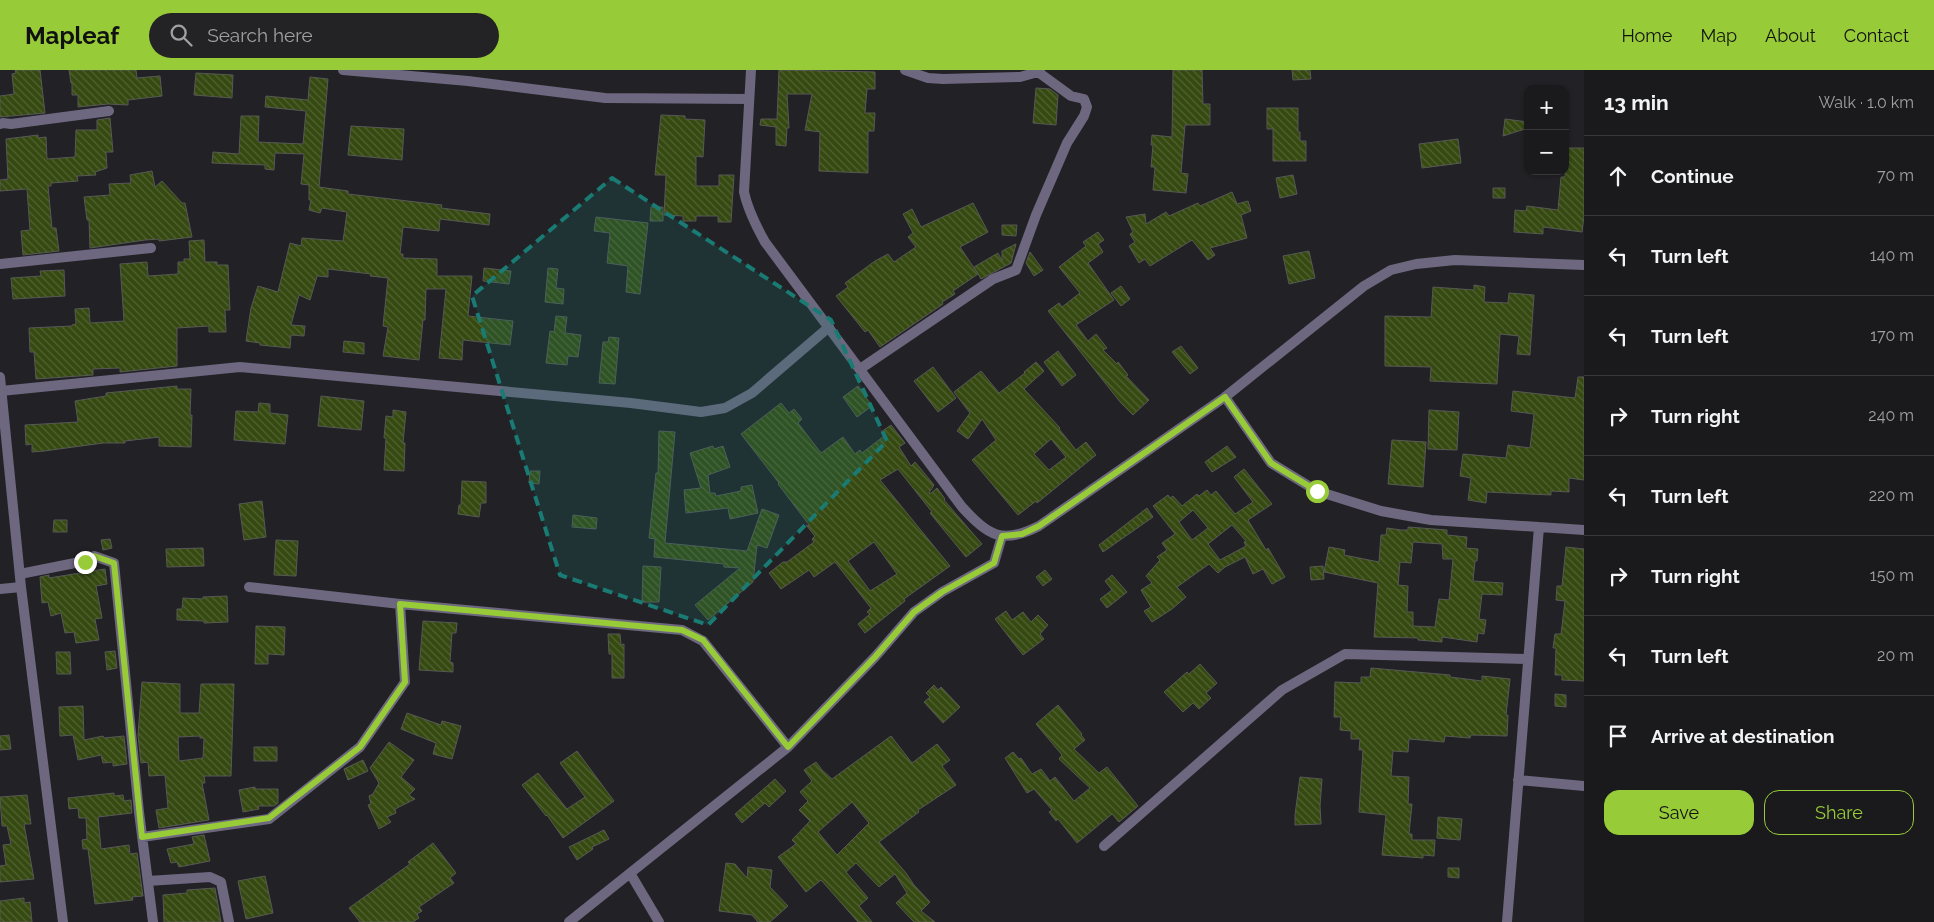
<!DOCTYPE html>
<html lang="en">
<head>
<meta charset="utf-8">
<style>
	body { margin:0; font-family:Raleway,sans-serif; background:#232225; color:#f1f3f6 }
	.controls { position:absolute; right:15px; top:15px; display:grid; overflow:hidden; border-radius:10px; box-shadow:0 1px 4px #0004 }
	.controls button { width:45px; height:45px; display:grid; place-items:center; padding:0; border:0; border-bottom:1px solid #38383b; background:#1a191c; color:#f1f3f6; font:25px sans-serif }
	.stop { position:absolute; width:15px; height:15px; margin:-11px; border:4px solid #97cb38; border-radius:50%; background:#fff }
	.stop.end { background:#97cb38; border-color:#fff; box-shadow:0 1px 5px #0008 }
	.list { margin:0; padding:0; list-style:none }
	h2 { display:flex; justify-content:space-between; align-items:center; height:65px; margin:0; padding:0 20px; font-size:21px }
	h2 small { font-size:16px; font-weight:400; color:#9fa0a3 }
	.list li { display:grid; grid-template-columns:32px 1fr auto; gap:15px; align-items:center; box-sizing:border-box; height:80px; padding:0 20px; border-top:1px solid #38383b }
	.list b { display:block; font-size:19px; white-space:nowrap }
	.list em { font-size:16px; font-style:normal; color:#9fa0a3 }
	.actions { display:flex; gap:10px; padding:15px 20px }
	.actions a { flex:1; padding:11px 0; border:1px solid #97cb38; border-radius:15px; text-align:center; font-size:18px; color:#97cb38 }
	.actions .main { background:#97cb38; color:#111 }
	.icon { flex:none; width:28px; height:28px; fill:none; stroke:currentColor; stroke-width:2; stroke-linecap:round; stroke-linejoin:round }
	.map { position:relative; flex:none; width:1584px; height:852px; overflow:hidden }
	header { display:flex; align-items:center; gap:30px; box-sizing:border-box; height:70px; padding:0 25px; background:#97cb38; color:#111 }
	header strong { font-size:24px }
	nav { display:flex; gap:28px; margin-inline-start:auto; font-size:18px }
	.search { width:350px; height:45px; background:#232225; display:flex; align-items:center; gap:12px; box-sizing:border-box; padding:0 18px; border-radius:28px; color:#9fa0a3; font-size:19px }
	main { display:flex }
	aside { flex:1; background:#1a191c }
	.map>svg:first-child { display:block }
	.building { fill:url(#building-back-hatch); stroke:#575955; fill-rule:evenodd }
	.lines { fill:none; stroke-linecap:round; stroke-linejoin:round }
	.minor { stroke:#6d677f; stroke-width:10 }
	.tertiary { stroke:#6d677f; stroke-width:10 }
	.route { stroke:#97cb38; stroke-width:6 }
	.marked { fill:#197b74; fill-opacity:0.2; stroke:#197b74; stroke-width:4; stroke-dasharray:10 6; stroke-linejoin:round }
</style>
</head>
<body>
<header>
<strong>Mapleaf</strong>
<div class="search"><svg class="icon" aria-label="search" viewBox="0 0 24 24"><circle cx="10" cy="10" r="6"/><path d="M15 15l6 6"/></svg>Search here</div>
<nav><a>Home</a><a>Map</a><a>About</a><a>Contact</a></nav>
</header>
<main>
<div class="map">
<svg width="1584" height="852" viewBox="0 0 1584 852">
	<defs>
		<pattern id="building-back-hatch" width="6" height="6" patternUnits="userSpaceOnUse" patternTransform="scale(1.25)"><rect width="6" height="6" fill="#354911"/><path d="M-1 5l2 2M0 0l6 6M5-1l2 2" fill="none" stroke="#526333"/></pattern>
	</defs>
	<rect width="100%" height="100%" fill="#222125"/>
	<path class="building" d="M15,0H40L45,43L0,47V26L14,24L12,4L16,3Z
		M69,0H136L137,8L160,6L162,26L128,30V35L108,34L78,37V25H72V13H71Z
		M779,0L875,2V19H867L865,43H875L874,61H868V103L819,101L820,62L805,60L812,24H787L789,58H787L786,76L776,75V57L760,55L761,49H777Z
		M1173,0H1202L1203,34H1210V55H1185L1181,103L1188,104L1186,123L1153,120L1155,97H1151L1153,75H1151L1152,65L1172,67Z
		M1292,0H1310L1311,9L1293,10Z
		M196,3L233,5L232,28L194,25Z
		M310,7L328,9L319,117L348,121V124L442,135L441,138L490,144L489,155L440,149L439,161L403,157L400,184H403V188L437,189V206H472L468,246L513,251L510,275L463,270L462,290L439,288L446,219H426L425,250H423L419,290L383,286L388,257L383,256L388,208L370,206L371,204L328,199V207L317,206L310,230L299,225L291,255L305,256L304,266L291,265L290,278L260,275V273L246,271L251,238L258,216L278,222L290,173L301,176L302,168L343,171L347,142L322,138L320,143L309,140L311,130H309V115L301,114L304,84L275,83L274,100L265,99V95L212,93L213,82L239,84L241,46H259L258,72L303,74L306,41L265,37L266,26L308,30Z
		M1036,18L1050,19L1058,25L1056,55L1033,53Z
		M1267,38H1298V62H1300V71H1306V91H1273V59H1267Z
		M661,45L685,46V49L705,50L703,87L696,86V116H719V105H734L731,152H718V146H696V151H683V146L664,145L666,105H655Z
		M110,48L113,82H106L107,98L95,102L96,105L77,106L78,111L51,113V116H48L52,158H56L59,181L23,185L21,161L30,160L27,119L0,121V110L8,109L6,69L38,65V68L46,67L47,89L75,87L76,60H97V50Z
		M1505,49L1528,52V58L1503,66Z
		M351,56L404,59L402,90L348,85Z
		M1458,69L1461,93L1422,98L1419,74Z
		M1566,78H1584V146L1582,162L1543,157V164L1514,162L1515,140L1526,141L1527,136L1558,140L1561,107H1565Z
		M152,101L155,117L162,111L182,133H185L192,167L159,171V169L145,170L90,178L89,150H87L84,127L110,125L109,114L131,113L130,105Z
		M1293,105L1297,124L1280,128L1276,108Z
		M1493,118H1505V128H1493Z
		M1232,122L1237,134L1248,131L1251,141L1241,145L1247,168L1210,178L1215,185L1208,190L1192,170L1150,196L1145,189L1139,193L1129,176L1135,172L1130,164L1133,162L1126,147L1145,144L1146,154L1166,142L1169,146L1198,133L1200,136Z
		M973,133L988,162L960,177L978,204L953,221L955,224L942,232L943,234L880,277L868,260L865,262L836,226L848,217L845,213L875,191L888,184L894,192L916,177L908,167L913,163L903,144L912,139L921,157Z
		M651,137H663V151H650Z
		M596,147L648,153L640,224L626,222L628,196L607,193L610,163L594,161Z
		M1002,155H1017L1016,166L1002,165Z
		M1098,162L1104,170L1098,174L1103,182L1088,193L1114,230L1076,255L1088,271L1096,264L1107,278L1103,280L1117,294L1118,292L1128,305L1126,306L1149,330L1133,345L1121,333L1048,241L1059,233L1062,237L1080,223L1059,197L1086,176L1083,172Z
		M204,170L205,192H217V195H228L230,240H225L226,262H209V256L177,258V296L120,302V298L93,299V305L36,309L34,282H30L29,258L72,256V255L76,254L75,239L89,238L90,253L124,251L120,194L147,192L148,206L178,204V192H184V189H190L189,171Z
		M1016,174L1011,193L981,209L974,197L998,183L1002,191V181Z
		M1309,181L1315,208L1289,214L1283,186Z
		M1030,182L1043,200L1034,206L1026,193Z
		M484,198L511,201L509,214L483,211Z
		M548,198L558,199L556,218L564,219L563,234L545,232Z
		M64,200L65,226L13,229L11,208L41,206L40,201Z
		M1474,215L1485,217L1484,232L1508,233L1509,223L1534,225L1530,285L1517,284L1519,266L1500,264L1497,314L1430,311L1431,297L1385,296V246L1431,247L1433,217L1474,220Z
		M1121,216L1130,229L1121,236L1111,223Z
		M556,246L567,247L565,263L581,265L578,287L568,286L567,295L546,293L550,261L554,262Z
		M609,267L619,268L615,314L599,313L603,272H608Z
		M344,271L364,273V284L343,282Z
		M1181,276L1198,298L1190,304L1172,282Z
		M1058,281L1076,305L1062,316L1044,292Z
		M1036,292L1044,301L1024,319L1060,358L1059,359L1076,380L1086,372L1096,385L1037,433L1036,431L1018,445L972,390L996,370L982,349L968,369L957,361L970,343L954,322L981,301L999,323L1025,303L1024,302ZM1051,369L1066,387L1049,400L1034,384Z
		M933,297L956,328L938,342L914,311Z
		M1578,307H1584V410L1569,408V422L1551,421V425L1487,422L1486,433L1468,430L1471,408L1460,406L1463,384L1506,388L1508,375L1530,378L1534,344L1511,341L1513,321L1575,328Z
		M177,316V319H191L190,345H192L191,377L159,376V367L125,371V373H103L44,381L32,382V374L26,375L25,355L78,352L75,331L106,326V323Z
		M858,316L872,336L857,347L843,327Z
		M321,326L364,331L361,360L318,356Z
		M259,333L270,334V343L288,345L285,374L234,370L236,341L258,342Z
		M781,333L789,343L794,339L802,349L798,353L821,383L843,367L855,384L860,380L862,383L884,366L881,362L891,355L905,373L899,377L911,396L915,392L934,415L929,423L930,424L937,418L945,429L944,430L982,474L966,487L930,443L932,442L898,399L880,410L950,496L904,529L905,531L865,563L858,554L870,544L867,542L871,538L835,492L814,507L809,500L781,519L769,503L783,492H787L814,472L812,469L815,466L806,455L810,456L778,414L779,413L741,364ZM874,472L897,504L870,521L848,491Z
		M393,340L406,342L403,373H405L404,401L384,400L386,368H384L386,346L393,347Z
		M1429,340L1459,342L1457,380L1428,379Z
		M659,361L675,362L665,473L747,481L762,439L779,445L767,478L757,475L753,512L708,550L695,535L740,498L724,497V494L654,487L655,469L649,468L656,403H658Z
		M1392,370L1426,372L1423,417L1388,414Z
		M713,376L714,379L723,376L730,397L708,405L710,423H715L716,426L741,421V417L752,415L758,443L730,449L728,438L686,443L684,420L701,418L690,383Z
		M1227,376L1236,387L1212,402L1205,392Z
		M1244,399L1272,434L1248,450L1266,480L1268,478L1285,507L1272,514L1263,499L1253,504L1245,487L1225,497L1218,503L1209,494L1177,517L1186,527L1172,539L1152,552L1144,541L1151,537L1141,520L1152,513L1146,506L1160,490L1157,487L1167,480L1162,473L1175,464L1153,436L1168,425L1170,428L1173,426L1182,436L1197,424L1199,426L1207,420L1211,425L1216,421L1235,444L1253,432L1234,407ZM1193,440L1208,458L1192,470L1179,452ZM1232,455L1246,471L1244,472L1246,476L1220,490L1208,474Z
		M530,401H540L539,414L529,413Z
		M462,411L486,412V433H481L479,447L458,444L459,435H461Z
		M262,431L266,467L244,470L239,434Z
		M1147,438L1153,447L1103,482L1099,475Z
		M573,445L597,448L596,459L572,457Z
		M54,450H67V462H53Z
		M1408,457L1447,460V465L1467,467L1466,478L1478,479L1477,491H1475L1473,511L1503,513L1502,525L1482,524L1479,549L1486,550L1484,564L1478,563L1477,572L1442,567V572L1418,570V568L1374,567L1378,513L1324,502L1329,477L1345,480L1344,485L1379,492L1381,465H1386L1387,458L1401,460H1408ZM1413,472L1442,474L1443,489H1453L1449,530L1439,529L1435,557L1413,556V542H1407L1408,516L1398,515L1400,492L1411,493Z
		M110,469L112,478L103,480L101,470Z
		M276,470L298,471L296,506L274,505Z
		M1566,477L1584,479V611L1562,610V605H1555L1556,578H1553L1555,564H1561L1565,531L1556,530L1557,516H1562Z
		M203,478L204,496L167,497L166,479Z
		M643,496L661,497L659,532H642Z
		M1323,496L1324,509L1311,510L1310,497Z
		M105,499L107,514L96,516L102,548L95,549L99,570L76,573L74,562L65,563L61,543L51,546L48,532L42,533L40,507L49,505V508Z
		M1045,500L1052,509L1043,516L1036,507Z
		M1112,505L1127,522L1107,538L1100,529L1112,520L1105,511Z
		M227,526L228,552L204,553V551L177,550V539H182L183,528L203,529V527Z
		M1006,541L1012,550L1023,542L1031,552L1038,545L1048,555L1040,564L1044,569L1023,585L995,549Z
		M423,551L457,553L456,563H452L450,592L453,593V602L419,600Z
		M256,556L285,557L284,585L268,584V594H255Z
		M608,564H620L621,575L624,574V608H612V584H609Z
		M115,581L117,598L107,600L105,582Z
		M56,582H70L71,604H57Z
		M1200,594L1217,613L1206,623L1211,628L1199,639L1193,633L1183,642L1164,622L1187,602L1189,604Z
		M1371,598L1450,605V607L1482,611V606L1510,609L1506,645H1508L1507,666L1471,665L1470,668L1445,666L1444,672L1409,669L1408,682L1393,681L1391,706L1409,707L1408,734H1412L1409,764H1412V770H1435L1434,786L1423,785V788L1382,785L1386,745L1359,742L1363,680H1359L1360,669H1351V661L1340,660L1341,647H1334L1335,612L1361,613V607H1370Z
		M142,612L180,614V643H199L201,614H234L231,706H204L205,713H202L209,750L159,758L156,740L168,738L165,705L149,706L148,692L141,693L138,665ZM200,666V668H204L203,688L179,691L178,667Z
		M934,615L938,620L941,617L960,637L943,653L924,632L930,627L926,623Z
		M1555,624L1566,625V637L1555,636Z
		M1058,635L1082,664L1081,665L1085,670L1074,679L1099,703L1107,697L1138,736L1119,752L1112,744L1077,773L1058,749L1056,751L1049,742L1052,740L1034,719L1027,723L1005,688L1013,682L1019,689L1021,688L1032,704L1041,699L1050,711L1055,707L1074,731L1090,718L1059,689L1062,685L1036,654Z
		M83,636L84,670L103,666L104,668L124,666L127,694L113,696V692L103,693L101,685L78,690L73,665L60,666L59,637Z
		M407,643L441,655L442,651L461,656L452,689L433,684L436,673L401,659Z
		M9,665L11,679L0,680V666Z
		M891,666L912,693L937,674L950,690L942,696L956,715L918,740L919,742L879,772L906,803L914,815L930,832L921,841L935,852H914L896,833L907,823L895,804L879,817L856,793L846,802L868,828L859,836L872,852H858L821,810L806,822L778,787L796,774L792,770L810,751L799,740L808,731L800,722L812,711L804,700L816,692L822,700L832,709ZM852,732L869,753L837,785L818,762Z
		M389,672L414,690L401,707L415,719L409,725L415,729L395,739L396,743L387,747L391,752L379,759L368,735L371,734L369,726L373,724L379,713L370,698Z
		M254,677H277V691H254Z
		M577,681L614,731L563,768L547,745L546,746L522,715L538,703L567,739L585,727L560,693Z
		M363,690L368,701L348,710L344,699Z
		M1300,707L1322,709L1320,736L1321,754L1295,755V745Z
		M775,709L786,721L769,737L765,733L742,753L735,744Z
		M255,717V719H278V733L274,736H258L259,739L243,742L239,720Z
		M114,723V726L123,725L124,731L131,730L132,743L98,747L101,779L129,775L130,784L137,783L143,826L132,827L133,830L95,834L88,779H83L82,770L87,769L86,748H79L78,738L69,739L68,728Z
		M27,725L31,754H24L34,809L0,812V796L6,795L3,775L11,774L7,756H2L0,727Z
		M1438,747L1462,749L1460,770L1437,768Z
		M604,760L609,769L592,777L593,779L577,790L569,777Z
		M204,765L210,791L179,797L177,792L171,793L167,779L194,774L192,767Z
		M433,773L456,803L450,808L454,813L419,837L422,841L417,844L419,848L413,852H360L349,838L410,794L408,792Z
		M726,793L735,794L747,808L748,797L772,800L770,817L788,836L770,852H758L752,845L719,841Z
		M1448,798H1459V808L1448,807Z
		M265,806L273,843L246,849L238,811Z
		M215,818L221,852H164L163,825L187,823V820Z
		M24,828V833L30,832L32,852H0V831Z"/>
	<g class="lines">
		<path class="minor" d="M343,0L468,11L605,28L749,29
			M905,0L928,8L943,9L1020,7L1038,2L1040,0
			M0,54L3,53L11,54L109,41
			M0,194L151,178
			M860,299L993,209L1016,200L1036,145L1067,73L1084,46L1087,37L1084,29L1071,26L1038,2
			M0,307L21,517L63,852
			M1,321L240,297L631,333L701,342L725,338L752,323L829,257
			M1225,327L1271,393L1317,421L1381,441L1431,450L1584,460
			M20,504L85,491L94,486L114,493L139,742L153,852
			M249,517L400,534L682,560L703,571L788,677
			M0,519L21,517
			M1518,710L1584,716
			M142,767L269,749L360,677L405,612L400,534
			M1104,776L1282,620L1345,584L1528,589
			M630,803L659,852
			M148,811L210,807L221,812L229,852
			M569,852L788,677L875,587L914,542L942,522L994,493L1002,466
			M1507,852L1539,457"/>
		<path class="tertiary" d="M751,0L744,122C748,140 756,156 765,172L962,437C989,466 1002,475 1039,456L1225,327L1364,216L1391,200L1416,194L1455,190L1584,195"/>
	</g>
	<g class="lines">
		<path class="route" d="M85,492L94,486L114,493L142,767L269,748L360,677L405,612L400,534L682,560L703,570L788,677L875,587L914,542L942,522L994,493L1002,466L1022,464L1039,456L1225,327L1271,393L1317,421"/>
	</g>
	<path class="marked" d="M612,108L831,250L887,371L708,555L560,505L472,226Z"/>
</svg>
<div class="controls">
<button>+</button>
<button>−</button>
</div>
<div class="stop" style="left:1317px;top:421px"></div>
<div class="stop end" style="left:85px;top:492px"></div>
</div>
<aside>
<h2>13 min<small>Walk · 1.0 km</small></h2>
<ul class="list">
<li><svg class="icon" aria-label="ahead" viewBox="0 0 24 24"><path d="M12 20V5M6 11l6-6 6 6"/></svg><div><b>Continue</b></div><em>70 m</em></li>
<li><svg class="icon" aria-label="left" viewBox="0 0 24 24"><path d="M17 20v-9H6M10 6l-5 5 5 5"/></svg><div><b>Turn left</b></div><em>140 m</em></li>
<li><svg class="icon" aria-label="left" viewBox="0 0 24 24"><path d="M17 20v-9H6M10 6l-5 5 5 5"/></svg><div><b>Turn left</b></div><em>170 m</em></li>
<li><svg class="icon" aria-label="right" viewBox="0 0 24 24"><path d="M7 20v-9h11M14 6l5 5-5 5"/></svg><div><b>Turn right</b></div><em>240 m</em></li>
<li><svg class="icon" aria-label="left" viewBox="0 0 24 24"><path d="M17 20v-9H6M10 6l-5 5 5 5"/></svg><div><b>Turn left</b></div><em>220 m</em></li>
<li><svg class="icon" aria-label="right" viewBox="0 0 24 24"><path d="M7 20v-9h11M14 6l5 5-5 5"/></svg><div><b>Turn right</b></div><em>150 m</em></li>
<li><svg class="icon" aria-label="left" viewBox="0 0 24 24"><path d="M17 20v-9H6M10 6l-5 5 5 5"/></svg><div><b>Turn left</b></div><em>20 m</em></li>
<li><svg class="icon" aria-label="arrive" viewBox="0 0 24 24"><path d="M6 21V4h12l-3 4 3 4H6"/></svg><div><b>Arrive at destination</b></div></li>
</ul>
<div class="actions"><a class="main">Save</a><a>Share</a></div>
</aside>
</main>
</body>
</html>
